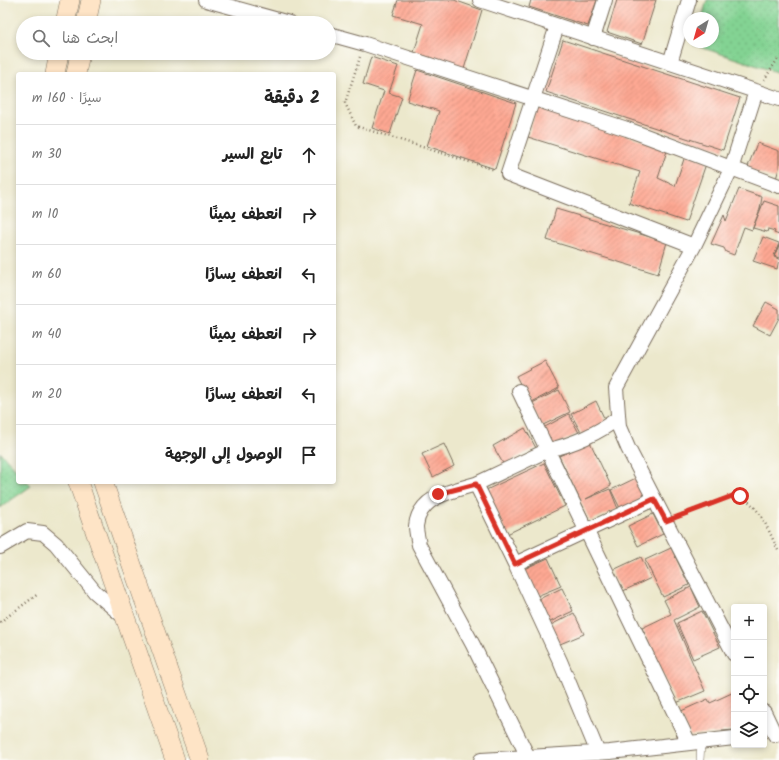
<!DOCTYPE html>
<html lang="ar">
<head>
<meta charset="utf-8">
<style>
	body { margin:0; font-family:Kalam,"Playpen Sans Arabic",sans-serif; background:#f6f6f6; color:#222; direction:rtl }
	.controls { position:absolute; right:12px; bottom:12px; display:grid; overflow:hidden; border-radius:4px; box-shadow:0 2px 6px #0003 }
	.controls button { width:36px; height:36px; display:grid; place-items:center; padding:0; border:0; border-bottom:1px solid #e0e0e0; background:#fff; color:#222; font:20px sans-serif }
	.compass { position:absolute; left:683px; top:12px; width:36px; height:36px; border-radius:50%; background:#fff; box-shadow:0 2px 6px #0003; rotate:217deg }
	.stop { position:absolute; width:12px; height:12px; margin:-9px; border:3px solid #d93025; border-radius:50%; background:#fff }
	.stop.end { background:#d93025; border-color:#fff; box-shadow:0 1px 4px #0008 }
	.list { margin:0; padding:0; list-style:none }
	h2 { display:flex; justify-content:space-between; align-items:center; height:52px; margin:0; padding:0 16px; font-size:17px }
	h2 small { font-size:13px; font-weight:400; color:#767676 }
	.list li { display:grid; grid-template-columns:26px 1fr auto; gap:12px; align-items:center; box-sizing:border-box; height:60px; padding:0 16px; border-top:1px solid #e0e0e0 }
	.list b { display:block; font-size:15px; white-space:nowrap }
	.list em { font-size:13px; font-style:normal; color:#767676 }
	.icon { flex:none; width:22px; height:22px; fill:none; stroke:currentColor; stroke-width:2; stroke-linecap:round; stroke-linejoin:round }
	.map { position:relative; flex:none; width:779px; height:760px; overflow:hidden; direction:ltr }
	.search { position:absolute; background:#fff; box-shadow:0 2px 6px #0003; left:16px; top:16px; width:320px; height:44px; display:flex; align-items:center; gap:10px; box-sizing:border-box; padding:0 14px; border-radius:22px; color:#767676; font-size:15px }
	.panel { position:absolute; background:#fff; box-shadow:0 2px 6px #0003; left:16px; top:72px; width:320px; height:412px; border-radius:4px; direction:rtl }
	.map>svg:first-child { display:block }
	.grass { fill:url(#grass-dots); stroke:#5f7e58 }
	.building { fill:url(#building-hatch) }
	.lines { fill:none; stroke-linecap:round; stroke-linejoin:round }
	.lane-casing { stroke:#796c5b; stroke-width:8 }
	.street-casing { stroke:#796c5b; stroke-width:16 }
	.secondary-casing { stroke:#796c5b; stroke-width:20 }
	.path { stroke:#796c5b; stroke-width:2.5; stroke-dasharray:1 3; stroke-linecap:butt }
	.lane { stroke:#fff; stroke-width:7 }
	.street { stroke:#fff; stroke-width:14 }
	.secondary { stroke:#fee4c6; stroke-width:19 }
	.route { stroke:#d93025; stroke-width:5 }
</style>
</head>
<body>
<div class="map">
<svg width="779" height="760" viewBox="0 0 779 760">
	<defs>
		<pattern id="grass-dots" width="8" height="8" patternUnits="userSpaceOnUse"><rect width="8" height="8" fill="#83d393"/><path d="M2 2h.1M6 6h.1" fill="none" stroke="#72b57e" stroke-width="1.8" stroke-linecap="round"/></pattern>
		<pattern id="building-hatch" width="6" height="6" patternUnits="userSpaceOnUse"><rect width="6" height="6" fill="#fea893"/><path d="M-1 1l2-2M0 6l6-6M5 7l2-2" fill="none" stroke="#cf8977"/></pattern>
	</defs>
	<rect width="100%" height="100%" fill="#fdfcf7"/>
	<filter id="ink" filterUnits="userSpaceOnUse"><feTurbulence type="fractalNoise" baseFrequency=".025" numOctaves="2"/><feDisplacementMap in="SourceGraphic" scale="8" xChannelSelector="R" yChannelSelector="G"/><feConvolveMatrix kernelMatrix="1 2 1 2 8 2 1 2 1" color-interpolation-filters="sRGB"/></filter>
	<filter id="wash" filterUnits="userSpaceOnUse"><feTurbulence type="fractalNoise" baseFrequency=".012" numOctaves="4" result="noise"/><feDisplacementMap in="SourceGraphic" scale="16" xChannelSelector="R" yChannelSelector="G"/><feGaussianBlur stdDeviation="0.9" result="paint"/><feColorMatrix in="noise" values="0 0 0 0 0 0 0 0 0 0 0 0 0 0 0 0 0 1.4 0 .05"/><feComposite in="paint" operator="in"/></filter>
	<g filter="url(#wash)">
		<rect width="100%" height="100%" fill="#ece8cc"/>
		<path class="grass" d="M707,0H779V73L694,45L695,42H713V18H702Z
			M0,452L18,471V482H28L31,486L0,508Z"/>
		<g id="blocks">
			<path class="building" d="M398,0H454L482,10L464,69L414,52L423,24L393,15Z
				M531,0H597L588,26L529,7Z
				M617,0H656L642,44L607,32Z
				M563,40L740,98L723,150L546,92Z
				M371,57L398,66L389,93L402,97L390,134L372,128L384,91L363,84Z
				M417,70L516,103L495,169L427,146L439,111L407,101Z
				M537,107L668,148L658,178L675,186L686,153L707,161L686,222L629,203L640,172L528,137Z
				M757,143L779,151V168L776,179L747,169Z
				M739,189L762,197L760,209L752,230L744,227L734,255L726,252L724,248L711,244L724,215L726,221Z
				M764,201L779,206V235L774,233L775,231L768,229L767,232L753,228Z
				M556,209L667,242L658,274L547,240Z
				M763,237L779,243L774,257L779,259L777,269L753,261Z
				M779,245V258L774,256Z
				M766,302L779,309V318L770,335L753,326Z
				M545,361L559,388L530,403L516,376Z
				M559,390L570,412L541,426L530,404Z
				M596,401L606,422L583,436L571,414Z
				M569,414L579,433L552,447L543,428Z
				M525,428L536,448L516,458L505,467L493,446Z
				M590,442L611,486L586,499L610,489L618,509L590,521L559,456Z
				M444,444L454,466L433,477L422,454Z
				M544,463L565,506L507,534L486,490Z
				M636,478L646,496L622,512L611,490Z
				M653,514L663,534L638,546L628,526Z
				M671,548L689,585L663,597L645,560Z
				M641,557L651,578L621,592L611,571Z
				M548,558L561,586L537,596L524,569Z
				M691,587L700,607L674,620L705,691L676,703L642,628L671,614L664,600Z
				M562,588L573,611L550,622L539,599Z
				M702,611L720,647L693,659L677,623Z
				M574,613L584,634L560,644L551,625Z
				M734,692V730L722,731L723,733L690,736L679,712L708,699L710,703Z"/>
		</g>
	</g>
	<g filter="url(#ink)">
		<use href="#blocks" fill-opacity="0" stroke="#796c5b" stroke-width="1"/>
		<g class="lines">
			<defs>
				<path id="lane" d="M700,760L701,742"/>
				<path id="street" d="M206,0L289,23
					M480,0L779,99
					M557,26L508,174L694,246
					M329,34L365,44L627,129L779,186
					M593,38L605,0
					M670,63L689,0
					M519,391L689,743
					M476,484L548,450C572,445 599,433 618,418
					M0,547L27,531L43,533L56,544L95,592L125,618
					M515,564L476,484C452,491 419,496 416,526C416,532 418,539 419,545L473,645L528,757
					M734,654L628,448L619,427L616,388L694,246L731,169L756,91
					M764,712L775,735
					M598,753L560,661L515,564L654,499
					M481,760L610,752L734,738"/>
				<path id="secondary" d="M65,23L70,0
					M86,23L91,0
					M55,74L59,53
					M76,74L80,53
					M78,482L175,760
					M103,482L200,760"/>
			</defs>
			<use href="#lane" class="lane-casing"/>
			<use href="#street" class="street-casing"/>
			<use href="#secondary" class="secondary-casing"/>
			<path class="path" d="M360,57L345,103L356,126L495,170
				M764,80L779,57
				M678,516L735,495C759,500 769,533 779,552
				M0,622L38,594"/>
			<use href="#lane" class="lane"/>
			<use href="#street" class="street"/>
			<use href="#secondary" class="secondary"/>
		</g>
	</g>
	<g class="lines" filter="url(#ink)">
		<path class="route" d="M438,494L476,484L515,564L654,499L666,521L735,495L740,496"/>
	</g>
</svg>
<div class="controls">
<button>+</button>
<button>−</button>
<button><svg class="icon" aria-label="locate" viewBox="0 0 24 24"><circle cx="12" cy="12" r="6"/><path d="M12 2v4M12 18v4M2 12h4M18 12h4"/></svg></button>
<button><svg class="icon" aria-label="layers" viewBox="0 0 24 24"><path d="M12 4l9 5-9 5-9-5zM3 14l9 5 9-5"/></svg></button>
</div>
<svg class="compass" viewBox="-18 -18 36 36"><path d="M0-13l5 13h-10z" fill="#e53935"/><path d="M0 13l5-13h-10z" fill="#767676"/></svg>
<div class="stop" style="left:740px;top:496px"></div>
<div class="stop end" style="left:438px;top:494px"></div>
<div class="search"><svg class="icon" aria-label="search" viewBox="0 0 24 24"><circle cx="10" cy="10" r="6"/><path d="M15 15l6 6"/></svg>ابحث هنا</div>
<section class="panel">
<h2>2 دقيقة<small>سيرًا · 160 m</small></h2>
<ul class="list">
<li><svg class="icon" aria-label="ahead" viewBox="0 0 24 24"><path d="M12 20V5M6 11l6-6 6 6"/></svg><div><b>تابع السير</b></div><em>30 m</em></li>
<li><svg class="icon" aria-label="right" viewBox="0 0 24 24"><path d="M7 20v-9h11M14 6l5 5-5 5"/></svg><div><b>انعطف يمينًا</b></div><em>10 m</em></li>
<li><svg class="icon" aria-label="left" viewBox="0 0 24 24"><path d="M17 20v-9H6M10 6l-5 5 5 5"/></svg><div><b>انعطف يسارًا</b></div><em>60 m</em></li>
<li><svg class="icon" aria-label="right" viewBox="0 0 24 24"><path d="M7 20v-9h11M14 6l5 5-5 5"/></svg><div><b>انعطف يمينًا</b></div><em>40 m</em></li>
<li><svg class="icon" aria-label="left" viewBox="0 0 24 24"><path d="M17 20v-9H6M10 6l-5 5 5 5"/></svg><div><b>انعطف يسارًا</b></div><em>20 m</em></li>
<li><svg class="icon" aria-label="arrive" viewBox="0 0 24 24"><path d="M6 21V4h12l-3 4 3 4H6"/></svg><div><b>الوصول إلى الوجهة</b></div></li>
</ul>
</section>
</div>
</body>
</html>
